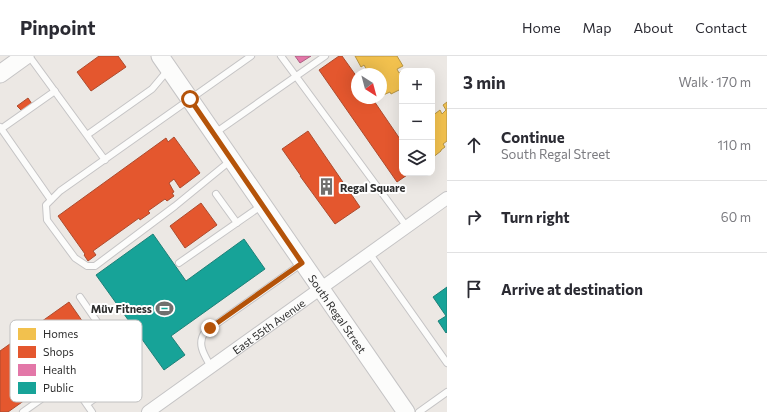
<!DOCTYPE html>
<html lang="en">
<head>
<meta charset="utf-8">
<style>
	body { margin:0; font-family:Commissioner,sans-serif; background:#f7f7f7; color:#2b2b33 }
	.controls { position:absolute; right:12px; top:12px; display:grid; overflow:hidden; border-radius:8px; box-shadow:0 4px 16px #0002 }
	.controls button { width:36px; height:36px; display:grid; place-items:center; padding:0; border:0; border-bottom:1px solid #e1e1e2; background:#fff; color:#2b2b33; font:20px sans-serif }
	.compass { position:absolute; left:351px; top:12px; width:36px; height:36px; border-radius:50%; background:#fff; box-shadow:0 4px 16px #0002; rotate:144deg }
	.stop { position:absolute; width:12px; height:12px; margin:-9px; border:3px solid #b45309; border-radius:50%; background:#fff }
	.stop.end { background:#b45309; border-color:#fff; box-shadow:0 1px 4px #0008 }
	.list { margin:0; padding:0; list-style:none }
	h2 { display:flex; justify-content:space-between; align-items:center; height:52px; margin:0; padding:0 16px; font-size:17px }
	h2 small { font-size:13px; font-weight:400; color:#7c7c81 }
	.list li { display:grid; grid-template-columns:26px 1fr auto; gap:12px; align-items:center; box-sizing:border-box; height:72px; padding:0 16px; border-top:1px solid #e1e1e2 }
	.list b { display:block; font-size:15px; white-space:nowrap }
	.list p { margin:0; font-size:13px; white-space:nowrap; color:#7c7c81 }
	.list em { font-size:13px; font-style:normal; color:#7c7c81 }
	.icon { flex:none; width:22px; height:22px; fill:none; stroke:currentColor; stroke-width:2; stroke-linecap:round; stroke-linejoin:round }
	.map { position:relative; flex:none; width:447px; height:356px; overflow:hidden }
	header { display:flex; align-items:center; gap:24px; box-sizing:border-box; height:56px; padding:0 20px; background:#fff; border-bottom:1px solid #e1e1e2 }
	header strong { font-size:19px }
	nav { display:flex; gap:22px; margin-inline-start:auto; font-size:14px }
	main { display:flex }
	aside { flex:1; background:#fff }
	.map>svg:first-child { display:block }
	.homes { fill:#f2c14e; stroke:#b79544 }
	.shops { fill:#e4572e; stroke:#ad4b2e }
	.health { fill:#e377a8; stroke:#ad6183 }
	.public { fill:#17a398; stroke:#1e8078 }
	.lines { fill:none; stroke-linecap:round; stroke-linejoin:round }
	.lane-casing { stroke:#c5c4c5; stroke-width:8 }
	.street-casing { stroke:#c5c4c5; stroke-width:14 }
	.secondary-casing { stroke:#c5c4c5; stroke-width:19 }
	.lane { stroke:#fcfcfb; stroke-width:6 }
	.street { stroke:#fcfcfb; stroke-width:12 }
	.secondary { stroke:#fcfcfb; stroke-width:17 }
	.route { stroke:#b45309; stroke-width:5 }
	.labels { text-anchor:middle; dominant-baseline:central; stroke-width:4; stroke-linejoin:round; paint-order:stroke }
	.poi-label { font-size:11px; font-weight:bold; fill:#2e2e2e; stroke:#fff; text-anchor:start }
	.street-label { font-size:11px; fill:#2e2e2e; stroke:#fff }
	.key { fill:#fff; stroke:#c0c0c0; stroke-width:1 }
	.key-label { font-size:11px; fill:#2e2e2e }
</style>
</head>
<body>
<header>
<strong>Pinpoint</strong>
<nav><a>Home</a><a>Map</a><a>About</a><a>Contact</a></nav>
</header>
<main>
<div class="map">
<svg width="447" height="356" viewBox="0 0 447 356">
	<rect width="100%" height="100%" fill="#ece8e4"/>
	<path class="homes" d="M355,0H397L403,10L397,13L399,17L402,15V35L400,36L399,34L391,38L390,36L381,40V18H369L364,9L361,11Z
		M447,46V85L443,88L445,91L441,94V95L432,102V60L440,54L442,58L446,54L443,49Z"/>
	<path class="shops" d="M99,0H118L126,11L91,35L77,16Z
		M339,0H342L357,21V42H372L402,86V117H410L397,126L319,14Z
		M28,42L32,48L22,55L17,50Z
		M308,75L360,151L335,168L300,120H301L282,93Z
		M174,81L200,117L180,132L174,123L169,127L174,136L172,137L174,140L167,145L165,143L148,155L150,157L140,164L139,162L93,195L96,199L88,205L84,199L85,198L58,160L166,82L168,86Z
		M201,147L217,169L185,192L170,170Z
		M69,246L106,299L71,323L66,315L8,356H0V295Z"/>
	<path class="health" d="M295,0H311L300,7Z"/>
	<path class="public" d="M153,178L186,225L244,183L265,213L171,280L185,299L164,314L96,219Z
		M447,231V276L446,277L438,265L446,260L433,241Z"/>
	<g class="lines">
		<defs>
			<path id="lane" d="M29,0L105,104
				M281,0L407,171
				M0,71L51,144
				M1,73L55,35
				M215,77L325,0
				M87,79L152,33L168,14
				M230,105L175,150L95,210H87L75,202L47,164L46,149L60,135L251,0
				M216,138L237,167
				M370,198L447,307
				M179,207L261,150
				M80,241L131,315L129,318L87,348
				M211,311C205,300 196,288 205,276L301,208
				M23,356L54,334L74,330L92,356
				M419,356L447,336"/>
			<g id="street">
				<path id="s1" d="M148,356L447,142"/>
			</g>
			<g id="secondary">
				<path id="s2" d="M160,0L406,356"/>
				<path d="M0,18L25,0"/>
			</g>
		</defs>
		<use href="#lane" class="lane-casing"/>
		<use href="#street" class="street-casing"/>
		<use href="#secondary" class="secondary-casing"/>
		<use href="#lane" class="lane"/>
		<use href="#street" class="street"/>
		<use href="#secondary" class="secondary"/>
	</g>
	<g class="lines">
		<path class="route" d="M190,43L302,207L210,272"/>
	</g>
	<defs>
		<symbol id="building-bare" viewBox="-9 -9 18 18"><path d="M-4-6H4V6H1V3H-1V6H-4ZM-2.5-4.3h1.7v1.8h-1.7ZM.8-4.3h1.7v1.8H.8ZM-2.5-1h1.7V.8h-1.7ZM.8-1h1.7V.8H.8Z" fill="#706f6e" stroke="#fff" stroke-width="2.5" paint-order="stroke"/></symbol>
		<symbol id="stadium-bare" viewBox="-9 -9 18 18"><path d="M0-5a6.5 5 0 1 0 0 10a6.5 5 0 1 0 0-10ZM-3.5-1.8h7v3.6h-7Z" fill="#706f6e" stroke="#fff" stroke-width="2.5" paint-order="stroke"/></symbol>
	</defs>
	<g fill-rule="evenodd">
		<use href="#building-bare" x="314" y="118" width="25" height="25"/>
		<use href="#stadium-bare" x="152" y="240" width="25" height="25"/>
	</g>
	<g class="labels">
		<g class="poi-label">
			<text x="340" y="131">Regal Square</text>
			<text x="152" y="252" text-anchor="end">Müv Fitness</text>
		</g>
		<g class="street-label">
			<text stroke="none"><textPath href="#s2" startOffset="313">South Regal Street</textPath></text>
			<text stroke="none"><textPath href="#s1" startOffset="148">East 55th Avenue</textPath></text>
		</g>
	</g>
	<rect x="10" y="264" width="132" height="82" rx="6" class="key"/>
	<rect x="18" y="272" width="18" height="12" fill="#f2c14e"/>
	<rect x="18" y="290" width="18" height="12" fill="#e4572e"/>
	<rect x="18" y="308" width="18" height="12" fill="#e377a8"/>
	<rect x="18" y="326" width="18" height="12" fill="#17a398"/>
	<g class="key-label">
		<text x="43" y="282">Homes</text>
		<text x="43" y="300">Shops</text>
		<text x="43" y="318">Health</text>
		<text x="43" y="336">Public</text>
	</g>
</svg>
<div class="controls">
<button>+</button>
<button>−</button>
<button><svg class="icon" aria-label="layers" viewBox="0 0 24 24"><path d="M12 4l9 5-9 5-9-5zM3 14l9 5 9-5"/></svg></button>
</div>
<svg class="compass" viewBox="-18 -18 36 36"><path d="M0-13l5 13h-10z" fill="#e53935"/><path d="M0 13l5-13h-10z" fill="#7c7c81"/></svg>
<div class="stop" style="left:190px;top:43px"></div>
<div class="stop end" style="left:210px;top:272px"></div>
</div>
<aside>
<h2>3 min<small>Walk · 170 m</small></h2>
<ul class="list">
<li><svg class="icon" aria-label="ahead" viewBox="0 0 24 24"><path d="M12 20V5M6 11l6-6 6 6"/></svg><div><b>Continue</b><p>South Regal Street</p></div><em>110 m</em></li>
<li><svg class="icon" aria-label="right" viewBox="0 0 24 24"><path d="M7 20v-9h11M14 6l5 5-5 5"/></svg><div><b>Turn right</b></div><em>60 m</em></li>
<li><svg class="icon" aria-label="arrive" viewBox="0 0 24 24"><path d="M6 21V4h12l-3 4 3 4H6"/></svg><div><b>Arrive at destination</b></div></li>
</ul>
</aside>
</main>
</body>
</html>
